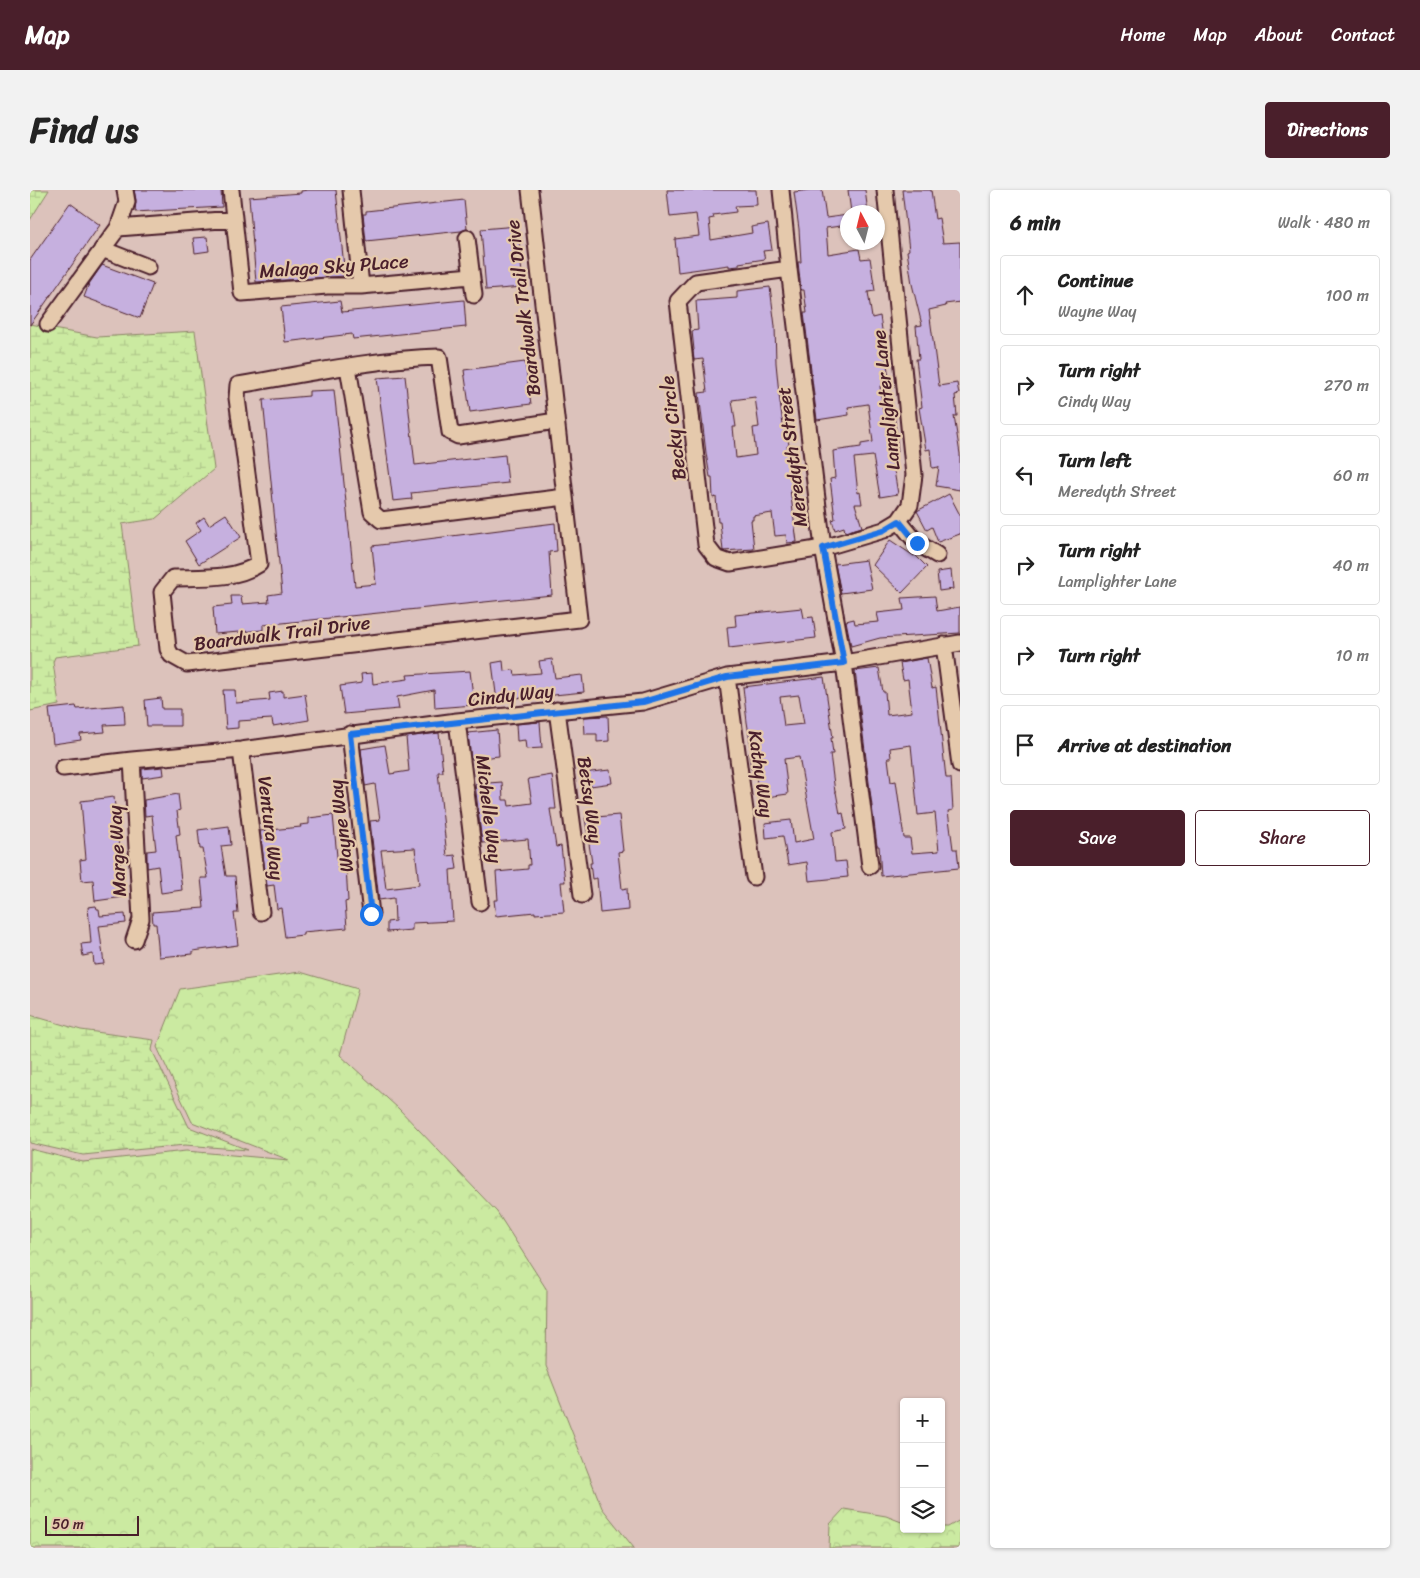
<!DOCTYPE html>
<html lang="en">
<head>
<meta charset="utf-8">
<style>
	body { margin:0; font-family:Sriracha,sans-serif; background:#f2f2f2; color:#222 }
	.controls { position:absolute; right:15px; bottom:15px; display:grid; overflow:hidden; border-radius:5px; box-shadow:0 1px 4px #0004 }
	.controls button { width:45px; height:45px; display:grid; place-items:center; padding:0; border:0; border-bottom:1px solid #e0e0e0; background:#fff; color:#222; font:25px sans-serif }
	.compass { position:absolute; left:810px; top:15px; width:45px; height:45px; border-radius:50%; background:#fff; box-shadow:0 1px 4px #0004; rotate:353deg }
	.scale { position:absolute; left:15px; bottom:12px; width:94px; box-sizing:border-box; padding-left:5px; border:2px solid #4a1f2b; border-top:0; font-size:14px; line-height:18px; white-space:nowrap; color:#4a1f2b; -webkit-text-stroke:4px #e5c9ac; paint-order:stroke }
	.stop { position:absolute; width:15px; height:15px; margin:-11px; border:4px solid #1a73e8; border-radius:50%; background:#fff }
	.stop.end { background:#1a73e8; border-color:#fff; box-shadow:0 1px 5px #0008 }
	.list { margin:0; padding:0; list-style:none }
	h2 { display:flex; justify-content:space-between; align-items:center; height:65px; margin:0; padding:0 20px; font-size:21px }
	h2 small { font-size:16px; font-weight:400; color:#767676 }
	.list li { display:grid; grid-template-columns:32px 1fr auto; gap:15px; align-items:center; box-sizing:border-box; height:80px; margin:0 10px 10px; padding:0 10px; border:1px solid #e0e0e0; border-radius:5px }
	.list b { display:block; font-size:19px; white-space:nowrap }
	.list p { margin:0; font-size:16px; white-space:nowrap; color:#767676 }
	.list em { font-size:16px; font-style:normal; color:#767676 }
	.actions { display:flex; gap:10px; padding:15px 20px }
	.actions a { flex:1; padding:11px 0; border:1px solid #4a1f2b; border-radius:5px; text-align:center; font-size:18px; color:#4a1f2b }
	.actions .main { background:#4a1f2b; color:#fff }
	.icon { flex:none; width:28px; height:28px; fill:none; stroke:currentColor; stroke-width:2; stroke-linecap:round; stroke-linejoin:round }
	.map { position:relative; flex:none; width:930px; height:1358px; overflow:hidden; border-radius:5px }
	header { display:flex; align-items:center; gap:30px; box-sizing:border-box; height:70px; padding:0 25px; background:#4a1f2b; color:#fff }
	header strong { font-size:24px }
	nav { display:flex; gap:28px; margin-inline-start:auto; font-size:18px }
	.intro { display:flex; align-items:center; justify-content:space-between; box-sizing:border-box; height:120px; padding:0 30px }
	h1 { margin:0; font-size:35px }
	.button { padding:12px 22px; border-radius:5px; background:#4a1f2b; color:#fff; font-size:18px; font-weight:700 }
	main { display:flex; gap:30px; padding:0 30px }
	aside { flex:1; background:#fff; border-radius:5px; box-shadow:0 1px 4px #0004 }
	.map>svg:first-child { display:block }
	.forest { fill:url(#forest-crowns); stroke:#8a8466 }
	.wetland { fill:url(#wetland-marsh); stroke:#8a8466 }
	.building { fill:#c6b0df; stroke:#4a1f2b; fill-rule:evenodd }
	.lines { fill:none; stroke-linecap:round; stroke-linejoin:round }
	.minor-casing { stroke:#4a1f2b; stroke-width:19 }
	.minor { stroke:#e5c9ac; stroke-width:15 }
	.route { stroke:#1a73e8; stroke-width:6 }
	.labels { text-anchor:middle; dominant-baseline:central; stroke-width:4.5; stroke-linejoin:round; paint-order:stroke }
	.street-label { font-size:19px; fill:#4a1f2b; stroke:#e5c9ac }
</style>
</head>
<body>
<header>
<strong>Map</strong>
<nav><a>Home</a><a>Map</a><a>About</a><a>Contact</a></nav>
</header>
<div class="intro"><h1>Find us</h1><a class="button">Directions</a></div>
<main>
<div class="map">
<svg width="930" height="1358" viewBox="0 0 930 1358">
	<defs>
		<pattern id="forest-crowns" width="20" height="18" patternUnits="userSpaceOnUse" patternTransform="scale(1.25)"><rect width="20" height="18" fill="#cbeaa1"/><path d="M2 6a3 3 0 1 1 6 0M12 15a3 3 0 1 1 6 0" fill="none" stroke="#b0c88b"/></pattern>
		<pattern id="wetland-marsh" width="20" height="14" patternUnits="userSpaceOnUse" patternTransform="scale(1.25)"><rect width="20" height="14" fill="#cbeaa1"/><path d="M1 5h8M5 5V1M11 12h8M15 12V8" fill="none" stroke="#b0c88b"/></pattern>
	</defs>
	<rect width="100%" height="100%" fill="#dcc2bb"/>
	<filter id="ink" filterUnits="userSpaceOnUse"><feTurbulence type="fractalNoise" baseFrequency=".02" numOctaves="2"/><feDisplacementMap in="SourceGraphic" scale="10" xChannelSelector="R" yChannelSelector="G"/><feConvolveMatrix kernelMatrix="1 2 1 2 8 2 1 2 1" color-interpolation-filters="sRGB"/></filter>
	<g filter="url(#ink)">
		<path class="forest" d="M270,782L328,799L310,865L369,919L467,1022L517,1100L516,1176L572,1318L604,1358H0V959L53,972L156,961L259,970L162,932L127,857L150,799Z
			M814,1319L856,1326L874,1333V1339H911V1337H918L930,1330V1358H799L800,1334Z"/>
		<path class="wetland" d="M0,0H19L0,30Z
			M0,134L11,136L19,144L23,139L67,147L165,141L184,279L125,329L92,334L108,456L25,467L23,472L29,515L0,521Z
			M0,825L51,840L124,850L122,860L159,937L218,960L155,955L53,965L0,953Z"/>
		<path class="building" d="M104,0H191L192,17L105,22L106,10Z
			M278,0H306L315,86L226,92L219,7L271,3V1Z
			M637,0H726L727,15L705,16L706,22L683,25L684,28L679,29L681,50L722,43L721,37L738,34L742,60L733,61L735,69L709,73V76L699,77V75L648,82L645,49L669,46L666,24L640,27Z
			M780,0H792L796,28L818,25V35L796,38L798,64L829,59L831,69L840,68L845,101L838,102L842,128L850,126L860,195L850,196L853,222L864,221L866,241L868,262L861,263L868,304L850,307L843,266L824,268L828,303L830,302L832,314H825L832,337L815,342L814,337L805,340L802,330L805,329L800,289L805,288L803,261L831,257V254L843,252L838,214L818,217L819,225L787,230L774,123H777L774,100H771L768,72H771L769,39L764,2Z
			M818,0H835L838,22H821Z
			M872,0H901L905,29L909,28L913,53L930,52V112L915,114L916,116L899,120L909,196L927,193L929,204L925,205L927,226H924L930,264V300L906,296L909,277L902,278L900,259L896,260L889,218L892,217L886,169H889L886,136L892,135L882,94L877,61L879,60Z
			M434,10L437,39L431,41L336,51L333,24H336V21Z
			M40,13L70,35L0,135V70Z
			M488,36L493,97L456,100L451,39Z
			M177,47L179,61L165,63L163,48Z
			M72,75L123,94L110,128L54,107L59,94Z
			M740,97L745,136L746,173L749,204L753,235L756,234L759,256H757L762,280L764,299H760L767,352L757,353L756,345L745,346L742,323L723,326V330H721L724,359L693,361L690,332H688L686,307L683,308L682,287H680L676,263L669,203L677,202L673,169L664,170L663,161L664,160L662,141L668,140L666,111L707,108V101ZM725,207L729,237L723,238L726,265L706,268L703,237H706L702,210Z
			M434,110L436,137L323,149L322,144L255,152L251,117L310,111L312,122Z
			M495,172L501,214L440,222L434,180Z
			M375,186L385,275L475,265L478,293L381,303L382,309L363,311L347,188Z
			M304,200L325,396L346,394L342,356L525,333L527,361L519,362L522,405L233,435V440L185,444L183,417L202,415L201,406H211L212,414L239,412L238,405L252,403L233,210L279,206V201Z
			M919,304L930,325V344L908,352L902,337L897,340L887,321Z
			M196,324L211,347L169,374L155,351L171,340L166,333L174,327L179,335Z
			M860,350L884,366L885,365L897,377L872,403L843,375Z
			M836,370L842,399L811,403L805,374Z
			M921,380L923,399L909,401L907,382Z
			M905,406L907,421L930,417V443L850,448L821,456L816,431L824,429L825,434L849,432L847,423L874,420L872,408Z
			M772,418L774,428L783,427L786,448L699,458L697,437L706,436L705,425Z
			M897,468L902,498L906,497L916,588H921L923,620L918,621L923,659H927L929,678L851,686L849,656H847L825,481L849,478L853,502H855L857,525L882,522L878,489L873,490L870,473ZM881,555L888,625L905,623L909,661L882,663L880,648H874L866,591L861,592L858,568H861L860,558Z
			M522,469L525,488L552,485L554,502L514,506V504L467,511L462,473L473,471L474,481L484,480L485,485L511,483L509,471Z
			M440,481L444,515L405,518L404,500L367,507L369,519L314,524L310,496L332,493L331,484L342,483L343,494L378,489L377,485Z
			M794,487L803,548H801L803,564H800L805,602H806L810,624L813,623L816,639L802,642L805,672L816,671L818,687L779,691L777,672L758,675L753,646L736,648L735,633L761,630L764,653L784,649L769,567L754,569L758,604L729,608L725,579H721L719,563H722L717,532L713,497ZM769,505L774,534L754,536L750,507Z
			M193,500H205L206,513L240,510L239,503L253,501V507L275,504L279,530L243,536L242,529L208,531V538L196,539Z
			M131,508L132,519H150V536H117L115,510Z
			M94,515L95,534L74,535L75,542L50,544L51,550L23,554L19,519L46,516L47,519Z
			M578,526L579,551L567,552V544H555L554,527Z
			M510,532L512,558L496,559L495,550L487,551L486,534Z
			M467,540L469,566L441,569L438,543Z
			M409,543L413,582H408L417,666L425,665L427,679L420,680L423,731L382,733V740L357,742V732L365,731L364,708L349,710L340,631L350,630L345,594L335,596L331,559L355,555L360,584L379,581L376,547ZM385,658L389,695L356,699L351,660Z
			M133,577L134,585L112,588V579Z
			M580,580L582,593L553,597L552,583Z
			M522,585L526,619H520L526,657L531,656L535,692H531L534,722L505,724V722L466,726L464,710H468L466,682L498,679V675H500L498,649L452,653L445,594L472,592L473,610H478L479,616L502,613L498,589Z
			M148,604L150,620L147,621L150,644L146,645L152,700L131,703L128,676L117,678V661L126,660L122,625L115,626L114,610Z
			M84,607L94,707L65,711L63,690L52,691L50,670L56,669L51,611Z
			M303,625L308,677L316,676L318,711L315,712L317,738L273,742V745L255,747L251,718L247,719L244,695L237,696L230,641L271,637L270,635L279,634V628Z
			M589,625L593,661L588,662L592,699L597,698L598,720L570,723L567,688L562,689L560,673H562L555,628Z
			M199,636L201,655L191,656L196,686H205L208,723H204L208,755L163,761V764L129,767L126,734H123L122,722L174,718L171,688H178L173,659H170L168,640Z
			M66,716L67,719H69L70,726L95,724L96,733L69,736L74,774L64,775L63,764L53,766L51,754L61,753L58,717Z"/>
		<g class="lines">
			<defs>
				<path id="minor" d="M201,0L212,103L297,96H331L441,86
					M321,0L331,96
					M500,0L549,429L157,474L141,465L138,459L132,402L143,388C171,387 205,390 229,374L207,208L208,195C275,184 342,169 409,167L420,242L428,246L526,231
					M751,0L759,79L793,358L814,473L840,676
					M88,38L204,29
					M437,48L444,105
					M72,59L118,77
					M759,79L666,92L648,111L676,355L686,368L700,373L793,358L854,340L869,331L880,315L884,285L855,0
					M18,134L88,38L97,12L95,0
					M318,177L342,322L351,330L535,307
					M869,331L887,353L907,365
					M914,455L930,575
					M697,487L724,687
					M527,520L552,705
					M427,531L450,712
					M320,544L341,724
					M211,560L231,722
					M102,570L111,729L104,750
					M33,578L102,570L211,560L427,531L613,512L697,487L814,473L930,453"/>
			</defs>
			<use href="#minor" class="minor-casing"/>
			<use href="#minor" class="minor"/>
		</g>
	</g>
	<g class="lines" filter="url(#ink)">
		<path class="route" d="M341,724L320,544L613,512L697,487L814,473L793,358L854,340L869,331L887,353"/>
	</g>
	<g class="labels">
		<g class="street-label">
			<text transform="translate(304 76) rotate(-4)">Malaga Sky PLace</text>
			<text transform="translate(493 118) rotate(-97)">Boardwalk Trail Drive</text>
			<text transform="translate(856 210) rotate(-96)">Lamplighter Lane</text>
			<text transform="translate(643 238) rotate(-97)">Becky Circle</text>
			<text transform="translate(762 267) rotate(-97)">Meredyth Street</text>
			<text transform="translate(252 443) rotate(-7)">Boardwalk Trail Drive</text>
			<text transform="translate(481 505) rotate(-6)">Cindy Way</text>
			<text transform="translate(731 584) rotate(82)">Kathy Way</text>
			<text transform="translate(560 610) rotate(82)">Betsy Way</text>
			<text transform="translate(459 619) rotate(83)">Michelle Way</text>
			<text transform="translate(311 636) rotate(-97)">Wayne Way</text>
			<text transform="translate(241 638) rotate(83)">Ventura Way</text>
			<text transform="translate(87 661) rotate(-93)">Marge Way</text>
		</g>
	</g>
</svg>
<div class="controls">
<button>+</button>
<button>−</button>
<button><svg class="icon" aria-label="layers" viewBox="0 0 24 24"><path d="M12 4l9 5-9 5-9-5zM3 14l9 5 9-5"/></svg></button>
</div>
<svg class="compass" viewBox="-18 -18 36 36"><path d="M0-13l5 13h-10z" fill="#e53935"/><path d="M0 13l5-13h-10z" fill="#767676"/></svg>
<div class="scale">50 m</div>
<div class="stop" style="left:341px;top:724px"></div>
<div class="stop end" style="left:887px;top:353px"></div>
</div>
<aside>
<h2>6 min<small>Walk · 480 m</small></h2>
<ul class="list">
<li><svg class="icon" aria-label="ahead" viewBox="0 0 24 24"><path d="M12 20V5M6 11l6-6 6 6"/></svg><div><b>Continue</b><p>Wayne Way</p></div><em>100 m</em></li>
<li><svg class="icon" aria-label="right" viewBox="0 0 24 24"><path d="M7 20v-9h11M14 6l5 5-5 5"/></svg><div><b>Turn right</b><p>Cindy Way</p></div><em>270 m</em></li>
<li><svg class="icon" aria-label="left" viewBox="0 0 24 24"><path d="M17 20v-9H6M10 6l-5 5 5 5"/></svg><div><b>Turn left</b><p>Meredyth Street</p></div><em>60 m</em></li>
<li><svg class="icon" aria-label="right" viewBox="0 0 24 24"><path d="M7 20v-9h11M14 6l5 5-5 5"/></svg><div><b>Turn right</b><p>Lamplighter Lane</p></div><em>40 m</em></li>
<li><svg class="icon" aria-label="right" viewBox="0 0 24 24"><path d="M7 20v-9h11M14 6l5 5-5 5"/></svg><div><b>Turn right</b></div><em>10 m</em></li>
<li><svg class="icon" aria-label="arrive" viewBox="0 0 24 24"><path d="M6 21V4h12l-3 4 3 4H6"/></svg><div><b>Arrive at destination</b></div></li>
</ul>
<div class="actions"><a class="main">Save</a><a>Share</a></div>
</aside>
</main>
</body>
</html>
